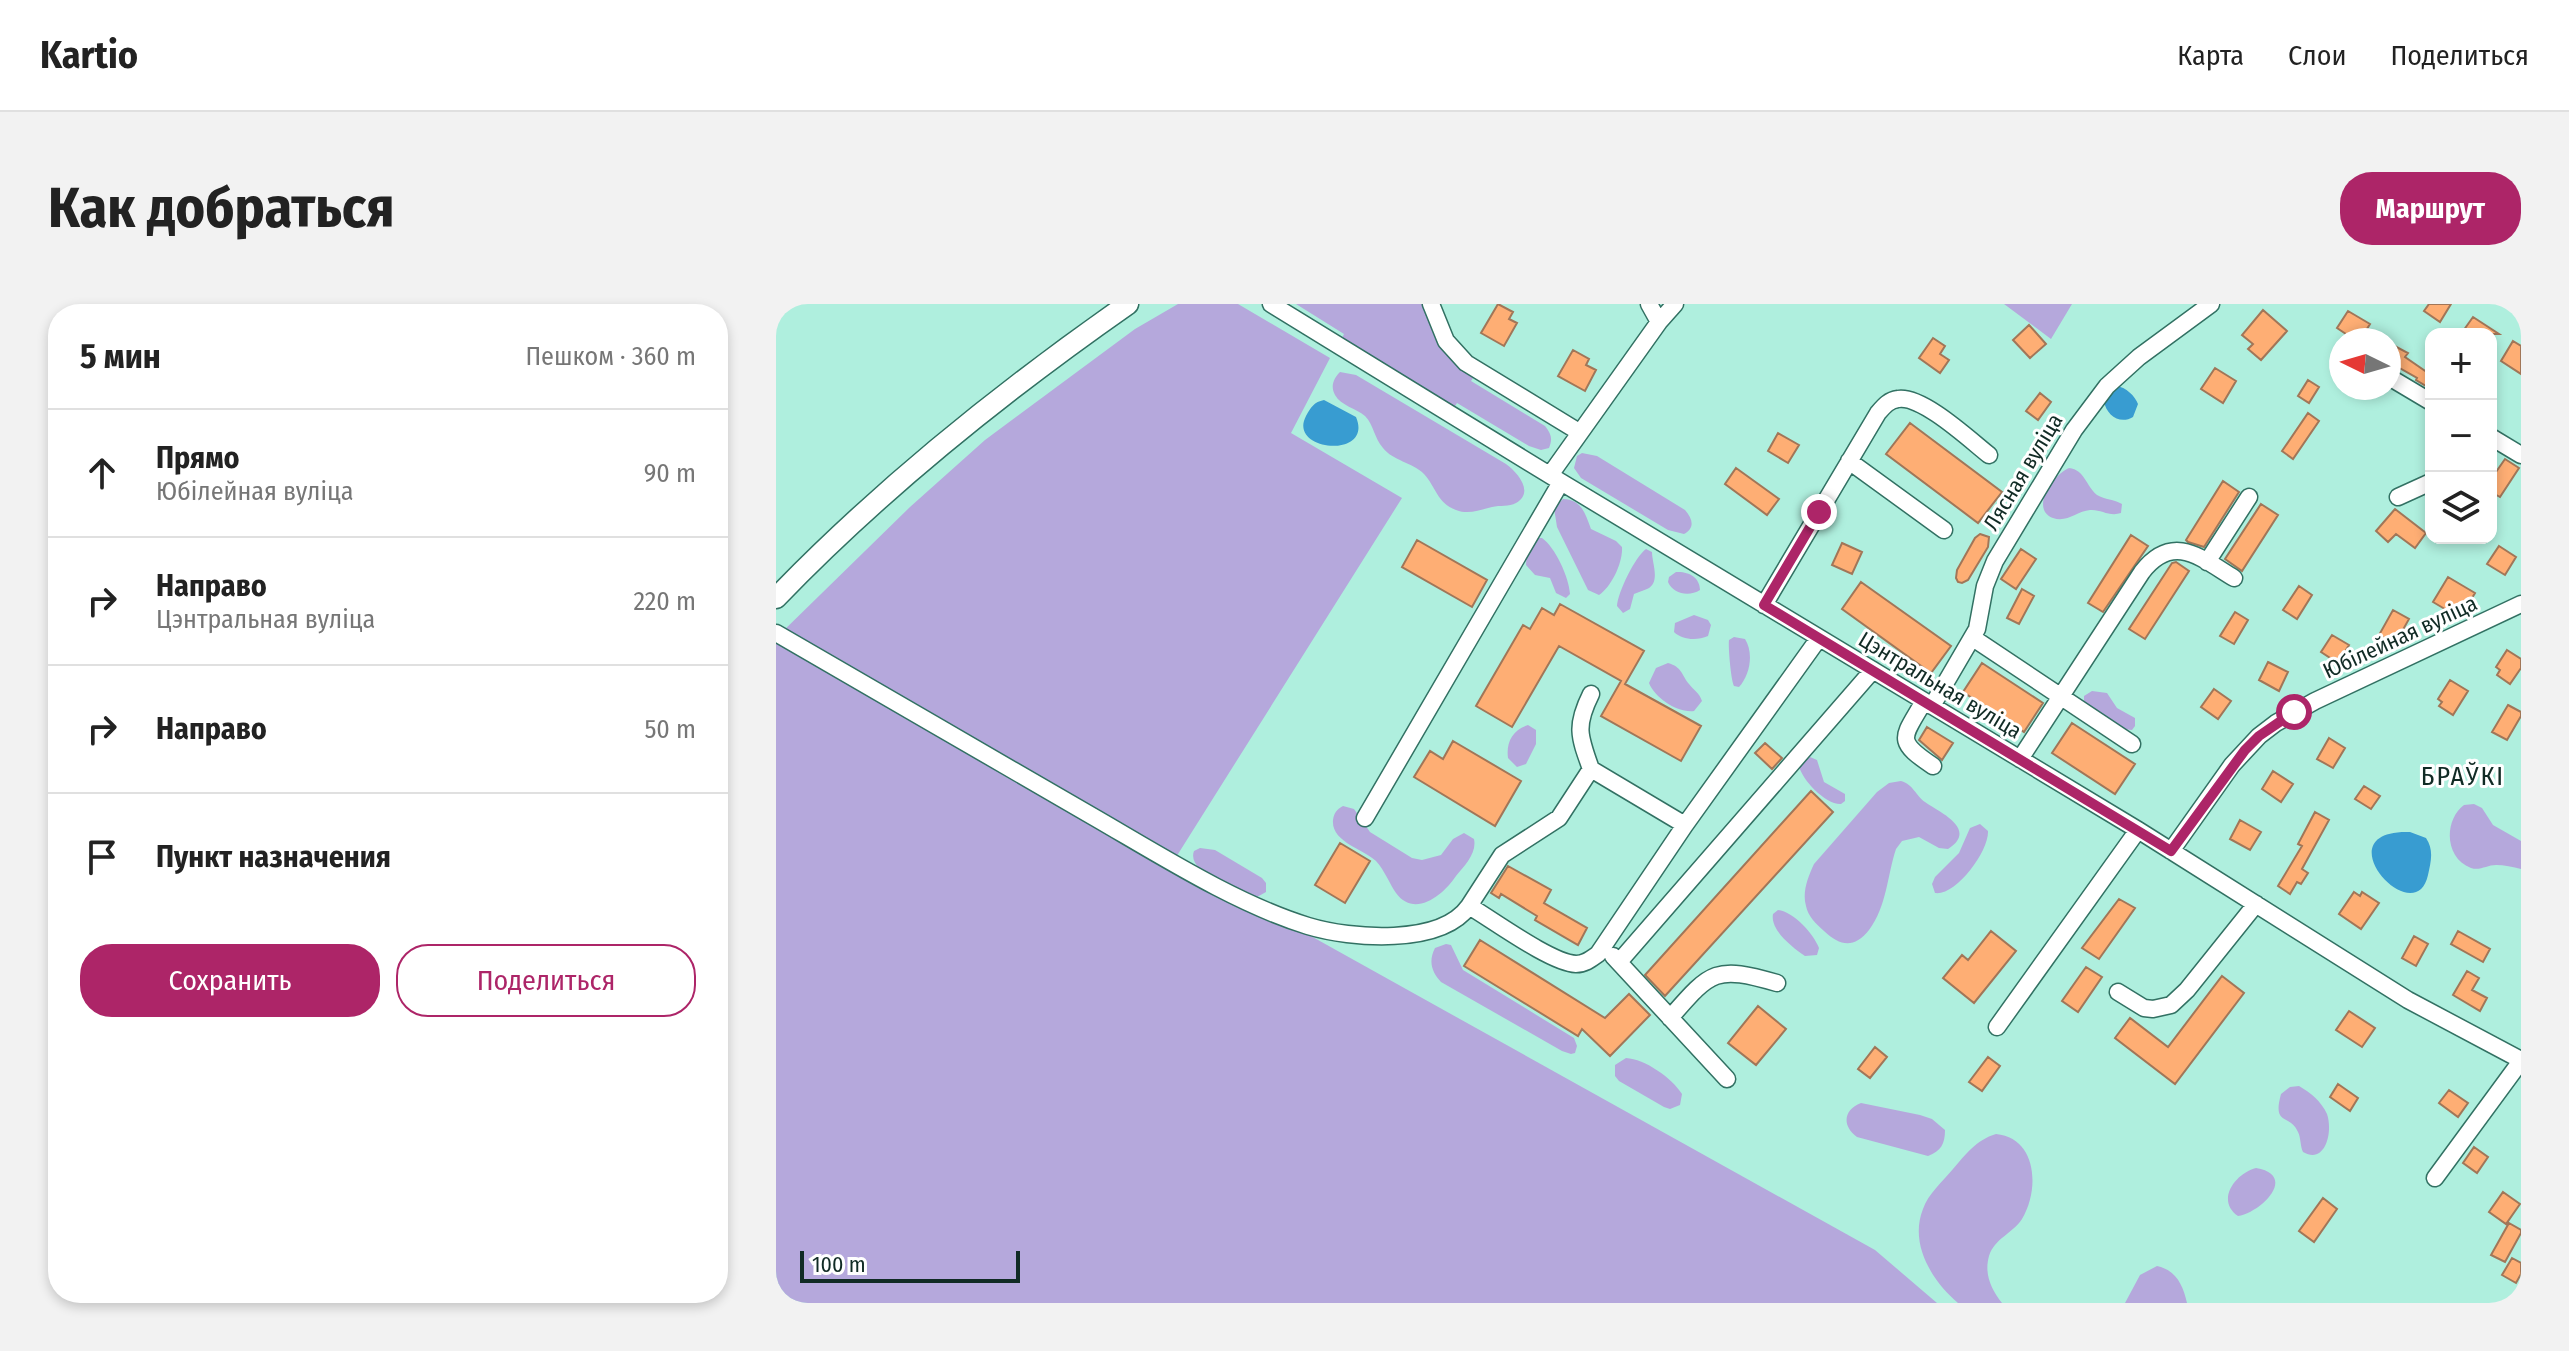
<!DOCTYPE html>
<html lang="ru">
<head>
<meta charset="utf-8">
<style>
	body { margin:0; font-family:"Fira Sans Condensed",sans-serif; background:#f2f2f2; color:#222 }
	.controls { position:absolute; right:24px; top:24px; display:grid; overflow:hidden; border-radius:16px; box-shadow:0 4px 12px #0003 }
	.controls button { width:72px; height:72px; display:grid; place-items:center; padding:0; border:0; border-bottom:2px solid #e0e0e0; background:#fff; color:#222; font:40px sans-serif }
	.compass { position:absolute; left:1553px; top:24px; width:72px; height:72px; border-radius:50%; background:#fff; box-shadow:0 4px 12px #0003; rotate:275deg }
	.scale { position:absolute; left:24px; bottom:20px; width:220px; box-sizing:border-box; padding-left:8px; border:4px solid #112b25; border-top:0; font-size:22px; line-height:28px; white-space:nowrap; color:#112b25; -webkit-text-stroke:6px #fff; paint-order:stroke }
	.stop { position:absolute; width:24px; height:24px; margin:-18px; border:6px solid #ad2568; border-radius:50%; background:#fff }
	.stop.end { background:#ad2568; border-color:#fff; box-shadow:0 2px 8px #0008 }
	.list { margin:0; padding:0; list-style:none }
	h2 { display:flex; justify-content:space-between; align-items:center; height:104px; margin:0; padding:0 32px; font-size:34px }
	h2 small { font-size:26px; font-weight:400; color:#767676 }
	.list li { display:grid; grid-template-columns:52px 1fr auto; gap:24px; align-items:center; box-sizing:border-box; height:128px; padding:0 32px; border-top:2px solid #e0e0e0 }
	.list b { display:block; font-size:30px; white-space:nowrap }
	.list p { margin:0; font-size:26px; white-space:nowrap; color:#767676 }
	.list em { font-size:26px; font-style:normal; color:#767676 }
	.actions { display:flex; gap:16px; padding:24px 32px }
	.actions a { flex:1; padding:18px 0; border:2px solid #ad2568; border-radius:32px; text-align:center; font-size:28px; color:#ad2568 }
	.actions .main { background:#ad2568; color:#fff }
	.icon { flex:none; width:44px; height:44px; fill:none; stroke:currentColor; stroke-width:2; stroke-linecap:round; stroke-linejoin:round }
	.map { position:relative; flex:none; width:1745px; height:999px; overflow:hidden; border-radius:32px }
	header { display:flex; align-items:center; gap:48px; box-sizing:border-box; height:112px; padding:0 40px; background:#fff; border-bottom:2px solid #e0e0e0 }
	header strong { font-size:38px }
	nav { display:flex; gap:44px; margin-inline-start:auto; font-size:28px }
	.intro { display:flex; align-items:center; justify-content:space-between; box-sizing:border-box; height:192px; padding:0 48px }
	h1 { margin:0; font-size:56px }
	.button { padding:20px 36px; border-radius:32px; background:#ad2568; color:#fff; font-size:28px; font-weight:700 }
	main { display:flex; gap:48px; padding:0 48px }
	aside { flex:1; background:#fff; border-radius:32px; box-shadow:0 4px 12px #0003 }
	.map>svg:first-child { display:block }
	.green { fill:#b5a8dc }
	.water { fill:#389cd1 }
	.building { fill:#feae74; stroke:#a17658; stroke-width:2 }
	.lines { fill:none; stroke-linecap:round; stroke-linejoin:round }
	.minor-casing { stroke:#327163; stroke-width:19 }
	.major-casing { stroke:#327163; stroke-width:23 }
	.minor { stroke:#fff; stroke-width:16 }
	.major { stroke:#fff; stroke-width:20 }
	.route { stroke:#ad2568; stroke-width:10 }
	.labels { text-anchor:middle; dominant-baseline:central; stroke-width:6; stroke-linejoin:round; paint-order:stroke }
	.street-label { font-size:22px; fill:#112b25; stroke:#fff }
	.quarter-label { font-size:26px; letter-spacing:2px; fill:#112b25; stroke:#fff }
</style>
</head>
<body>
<header>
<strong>Kartio</strong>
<nav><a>Карта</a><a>Слои</a><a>Поделиться</a></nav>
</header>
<div class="intro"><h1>Как добраться</h1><a class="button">Маршрут</a></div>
<main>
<aside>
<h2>5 мин<small>Пешком · 360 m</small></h2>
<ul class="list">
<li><svg class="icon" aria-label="ahead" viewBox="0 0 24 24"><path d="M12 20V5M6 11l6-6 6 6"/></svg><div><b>Прямо</b><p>Юбілейная вуліца</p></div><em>90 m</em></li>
<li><svg class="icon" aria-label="right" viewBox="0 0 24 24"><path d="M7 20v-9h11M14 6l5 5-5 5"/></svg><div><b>Направо</b><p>Цэнтральная вуліца</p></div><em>220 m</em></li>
<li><svg class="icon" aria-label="right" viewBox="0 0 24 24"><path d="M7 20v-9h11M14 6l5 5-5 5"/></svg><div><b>Направо</b></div><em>50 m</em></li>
<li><svg class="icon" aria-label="arrive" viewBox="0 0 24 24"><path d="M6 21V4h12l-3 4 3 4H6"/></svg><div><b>Пункт назначения</b></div></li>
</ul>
<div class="actions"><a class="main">Сохранить</a><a>Поделиться</a></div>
</aside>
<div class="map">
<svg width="1745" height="999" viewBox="0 0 1745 999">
	<rect width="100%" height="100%" fill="#afefde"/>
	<path class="green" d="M402,0H462L554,54L515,129L626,194L397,558L479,601L1099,946L1161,999H0V334L134,203L209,136L359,25Z
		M520,0H655L658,10L701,68L695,77L769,122C775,130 777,134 773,144L765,146L753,142L681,99L674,110L562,42L568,30Z
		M1228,0H1296L1275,35Z
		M564,68L580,71L730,160C741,168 759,188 740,199C733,203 724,201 716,203C703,206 693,211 680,206C661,199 660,183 648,170C636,158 617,157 607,144C598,134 598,121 589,112C580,104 565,102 559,91C554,82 558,74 564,68Z
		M806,149L821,152L909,206C917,215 919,224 908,230L892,226L805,174L798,164L801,152Z
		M1293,164C1309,166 1310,182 1321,191C1329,196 1338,195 1346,200L1345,209C1333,213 1325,205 1314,206C1301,207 1291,219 1277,214C1253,205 1278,170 1293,164Z
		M787,195C806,196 809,209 815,225L840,237L846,243C847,259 835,283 823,291L812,286L781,223L778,204Z
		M761,234H766C779,243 793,273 794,290L790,294L780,289L774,274L759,271L750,261L751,247Z
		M870,245L876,248C876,259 885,279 871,285C867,287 862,288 858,290L854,305L847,309L841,302C842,288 859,253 870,245Z
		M900,268C912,267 924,273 924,286C913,293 897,290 892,278L893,273Z
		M918,311L932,316L935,321L932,332C921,337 906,336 898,328L899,319Z
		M958,333L969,335C978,349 974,371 963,383L958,382C955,377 952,342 953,336Z
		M892,359C906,363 905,370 913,380C918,387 923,388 926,397L918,407C901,409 879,394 873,379L880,364Z
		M1316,387L1331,389L1341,404L1359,414V422L1356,426L1347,425L1308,399V392Z
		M752,421L760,426V440L750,460L741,463L732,454C730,439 736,426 752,421Z
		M1034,453L1041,456L1048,478L1069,490V497L1065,500C1050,501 1026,476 1023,462Z
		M1125,477C1138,481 1139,491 1149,498C1163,508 1203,525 1172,545L1163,544L1143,533L1126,537L1120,545C1111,572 1111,602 1093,626C1078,645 1064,642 1048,627C1040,620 1032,612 1030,602C1026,588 1032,573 1038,560L1101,488L1113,479Z
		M1698,500L1706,504L1717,521L1745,537V565C1737,563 1728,561 1720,561C1711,561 1704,567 1695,564C1668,554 1668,516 1688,501Z
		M567,502L578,505L594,528L636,554L646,556L665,551L677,535L688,529L698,535C701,549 689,561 680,572C668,590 639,615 620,589C613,579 609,567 600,557C588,545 555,538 557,516C558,509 561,505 567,502Z
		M1204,520L1212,527C1213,547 1180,592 1159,589L1156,580L1159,573L1183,549L1194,524Z
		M424,544L439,546L486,574L490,579V588L481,593L474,592C458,584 410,568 418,547Z
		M1002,606C1018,608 1037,629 1043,644L1041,651L1029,652C1016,643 994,626 997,610Z
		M670,640L675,641L687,666L798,734L801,742L799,749L795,750L786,747L665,678C656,668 652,658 659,644Z
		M850,754C869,755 896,774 906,790L904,801L894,805L888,803L843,777L839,772V761Z
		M1523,782C1535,789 1545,797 1551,810C1557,827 1550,861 1527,848C1524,842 1525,834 1522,828C1514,809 1496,823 1505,790L1514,783Z
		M1085,799L1144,811L1156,815L1169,826C1169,840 1165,847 1152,852L1081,833C1066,822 1067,806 1085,799Z
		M1220,830C1261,834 1264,885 1246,915C1236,930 1219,934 1213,952C1208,970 1215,985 1226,999H1182C1156,977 1133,940 1147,905C1152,890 1167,877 1177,865C1190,850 1200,836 1220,830Z
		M1480,864C1522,871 1486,908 1462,912C1439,896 1460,869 1480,864Z
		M1381,962C1400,966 1407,981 1411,999H1349L1364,971Z"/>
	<path class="water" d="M1340,82C1350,83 1359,92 1362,100L1357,113C1344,121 1330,111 1328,97Z
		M548,96L580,113C598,155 511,148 530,112C535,103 538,98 548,96Z
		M1634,528L1650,534C1658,546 1655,557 1652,571C1639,630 1544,525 1634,528Z"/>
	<path class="building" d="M722,0L737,8L733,15L741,19L728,42L705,29Z
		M1653,0H1675L1664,18L1648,7Z
		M1487,6L1511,27L1485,56L1472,45L1477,40L1466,31Z
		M1572,7L1594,20L1584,36H1579L1561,24Z
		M1697,13L1723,30H1685Z
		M1253,21L1270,40L1254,54L1237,36Z
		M1157,34L1169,42L1164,50L1173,56L1164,69L1143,54Z
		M1737,37L1745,42V70L1725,57Z
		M1613,39L1632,49L1629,53L1655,71V85L1640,76L1641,74L1613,58Z
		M797,46L813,55L810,61L820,66L809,87L782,72Z
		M1439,64L1460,77L1447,99L1425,85Z
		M1532,76L1543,83L1533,99L1522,92Z
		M1264,89L1275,98L1262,116L1250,107Z
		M1532,109L1543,117L1517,155L1506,147Z
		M1134,119L1226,188L1202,219L1110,150Z
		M1002,129L1023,141L1012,159L992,147Z
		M1729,155L1743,164L1724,193L1715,188V165L1720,168Z
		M960,164L1003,195L991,211L949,180Z
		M1447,177L1463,188L1428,243L1412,238L1410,236Z
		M1485,200L1502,211L1466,267L1449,255Z
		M1619,205L1650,229L1639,244L1620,230L1612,238L1600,227Z
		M1204,230L1213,233L1212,243L1192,276L1186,279L1182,278L1180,274L1181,266L1199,234Z
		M1355,231L1372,242L1327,308L1312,299Z
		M641,236L711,276L696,303L626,263Z
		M1066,239L1086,248L1076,270L1056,261Z
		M1723,242L1740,253L1729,271L1711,260Z
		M1245,245L1260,255L1240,285L1225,275Z
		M1400,258L1413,267L1369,335L1353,325L1396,259Z
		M1672,273L1699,289L1684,314L1657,298Z
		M1085,278L1175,342L1155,369L1066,305Z
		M1523,282L1536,291L1521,315L1507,306Z
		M1246,285L1258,292L1243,320L1231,314Z
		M784,300L868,347L849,380L925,422L905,457L825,412L845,377L783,342L736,423L700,402L747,321L754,325L766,304L778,311Z
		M1617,306L1633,315L1619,340L1603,331Z
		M1459,308L1472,316L1458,340L1444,332Z
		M1556,331L1573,341L1562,359L1545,348Z
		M1731,346L1745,355V364L1734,380L1721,371L1724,366L1720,363Z
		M1492,358L1512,368L1503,387L1483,376Z
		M1206,359L1267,399L1248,428L1187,388Z
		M1674,376L1692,387L1677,411L1663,402L1666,398L1662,395Z
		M1438,385L1455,397L1442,415L1425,403Z
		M1732,401L1745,408V412L1731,436L1716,428Z
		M1296,419L1359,460L1339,490L1276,449Z
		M1151,423L1177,439L1166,456L1143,436Z
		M1553,434L1569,444L1557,464L1541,455Z
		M677,437L745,477L719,522L638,473L654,447L667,455Z
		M989,439L1006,454L996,465L979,449Z
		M1497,467L1517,480L1505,498L1486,485Z
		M1588,482L1604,492L1595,505L1579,495Z
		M1035,487L1057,508L889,692L869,671Z
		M1539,508L1553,516L1526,565L1532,569L1525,580L1521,578L1514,590L1502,582L1526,542L1522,540Z
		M1464,516L1485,528L1474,546L1454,535Z
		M564,539L594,557L569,599L539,581Z
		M732,562L775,586L768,599L811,624L802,641L759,616L761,612L725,590L723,594L715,589Z
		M1578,588L1584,592L1586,588L1603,599L1585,625L1563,610Z
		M1343,595L1359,604L1323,655L1306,644Z
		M1215,627L1240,647L1198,699L1167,674L1186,651L1192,656Z
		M1682,627L1714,645L1707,658L1675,640Z
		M1638,632L1652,640L1640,662L1626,654Z
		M704,636L829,714L853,690L874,711L834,752L806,725L802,732L688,662Z
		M1310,663L1326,673L1302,708L1286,697Z
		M1691,667L1703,674L1696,686L1711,694L1704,707L1677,691Z
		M1446,672L1468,689L1399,780L1339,734L1354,714L1392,743Z
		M982,702L1010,725L980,761L952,739Z
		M1573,707L1599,724L1586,743L1560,726Z
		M1099,743L1111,753L1094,774L1082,765Z
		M1212,753L1224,762L1206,787L1193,778Z
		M1562,780L1582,794L1574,807L1554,793Z
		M1673,786L1692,799L1682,813L1663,799Z
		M1698,843L1712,853L1701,869L1687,859Z
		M1727,888L1744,900L1730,920L1713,908Z
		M1547,894L1561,905L1538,938L1523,927Z
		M1733,919L1745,926V929L1729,958L1715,951Z
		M1736,954L1745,959V970L1740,979L1726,971Z"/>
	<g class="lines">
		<defs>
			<path id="minor" d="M495,0L785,178L1362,526L1632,696L1745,756
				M655,0L670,37L690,59L803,128
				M873,0L883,18
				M1743,0L1745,1
				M1613,73L1655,98
				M1715,133L1745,151
				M1073,157L1168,226
				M774,171L883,18L899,0
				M1622,193L1655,178
				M1431,258L1473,193
				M988,301L1102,109C1108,102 1113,96 1122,95C1146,91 1194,136 1213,151
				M0,329C105,390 211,451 316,512C382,550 460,600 532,622C575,635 665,642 693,602C717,616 775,659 800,660C809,660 815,655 822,650L909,521L1043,334
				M1197,334L1356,440
				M1148,397C1127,434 1118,436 1157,462
				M1156,402L1201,325L1209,282L1219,257L1298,126L1331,82L1363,53L1435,0
				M1244,455L1366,268C1397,228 1425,254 1458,274
				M815,465C803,432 799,422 815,390
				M589,514L785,178
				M1395,547L1456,461L1483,432L1500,419L1539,397L1745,300
				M693,602L726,551L783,514L815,465L909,521
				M837,652L951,775
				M843,658L1097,366
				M1342,688L1368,704L1377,705L1395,701L1411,686L1480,600
				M894,714C935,667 939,661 1001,679
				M1221,723L1362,526
				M1659,874L1745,757"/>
			<path id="major" d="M0,294C107,183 226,88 352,0"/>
		</defs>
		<use href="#minor" class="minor-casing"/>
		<use href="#major" class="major-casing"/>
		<use href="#minor" class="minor"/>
		<use href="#major" class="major"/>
	</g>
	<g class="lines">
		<path class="route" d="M1043,208L988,301L1395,547L1469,446L1483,432L1518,408"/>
	</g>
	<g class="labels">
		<g class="street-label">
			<text transform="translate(1247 168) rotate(-59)">Лясная вуліца</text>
			<text transform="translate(1624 333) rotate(-25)">Юбілейная вуліца</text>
			<text transform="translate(1164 381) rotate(31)">Цэнтральная вуліца</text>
		</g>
		<g class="quarter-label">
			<text x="1687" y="472">БРАЎКІ</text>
		</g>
	</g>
</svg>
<div class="controls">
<button>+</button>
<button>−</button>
<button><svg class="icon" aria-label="layers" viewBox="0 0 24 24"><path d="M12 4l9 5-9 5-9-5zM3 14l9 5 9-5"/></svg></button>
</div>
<svg class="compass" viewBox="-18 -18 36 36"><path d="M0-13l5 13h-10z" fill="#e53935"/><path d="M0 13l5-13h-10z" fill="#767676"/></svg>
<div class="scale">100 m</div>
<div class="stop" style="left:1518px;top:408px"></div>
<div class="stop end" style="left:1043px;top:208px"></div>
</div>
</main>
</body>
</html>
